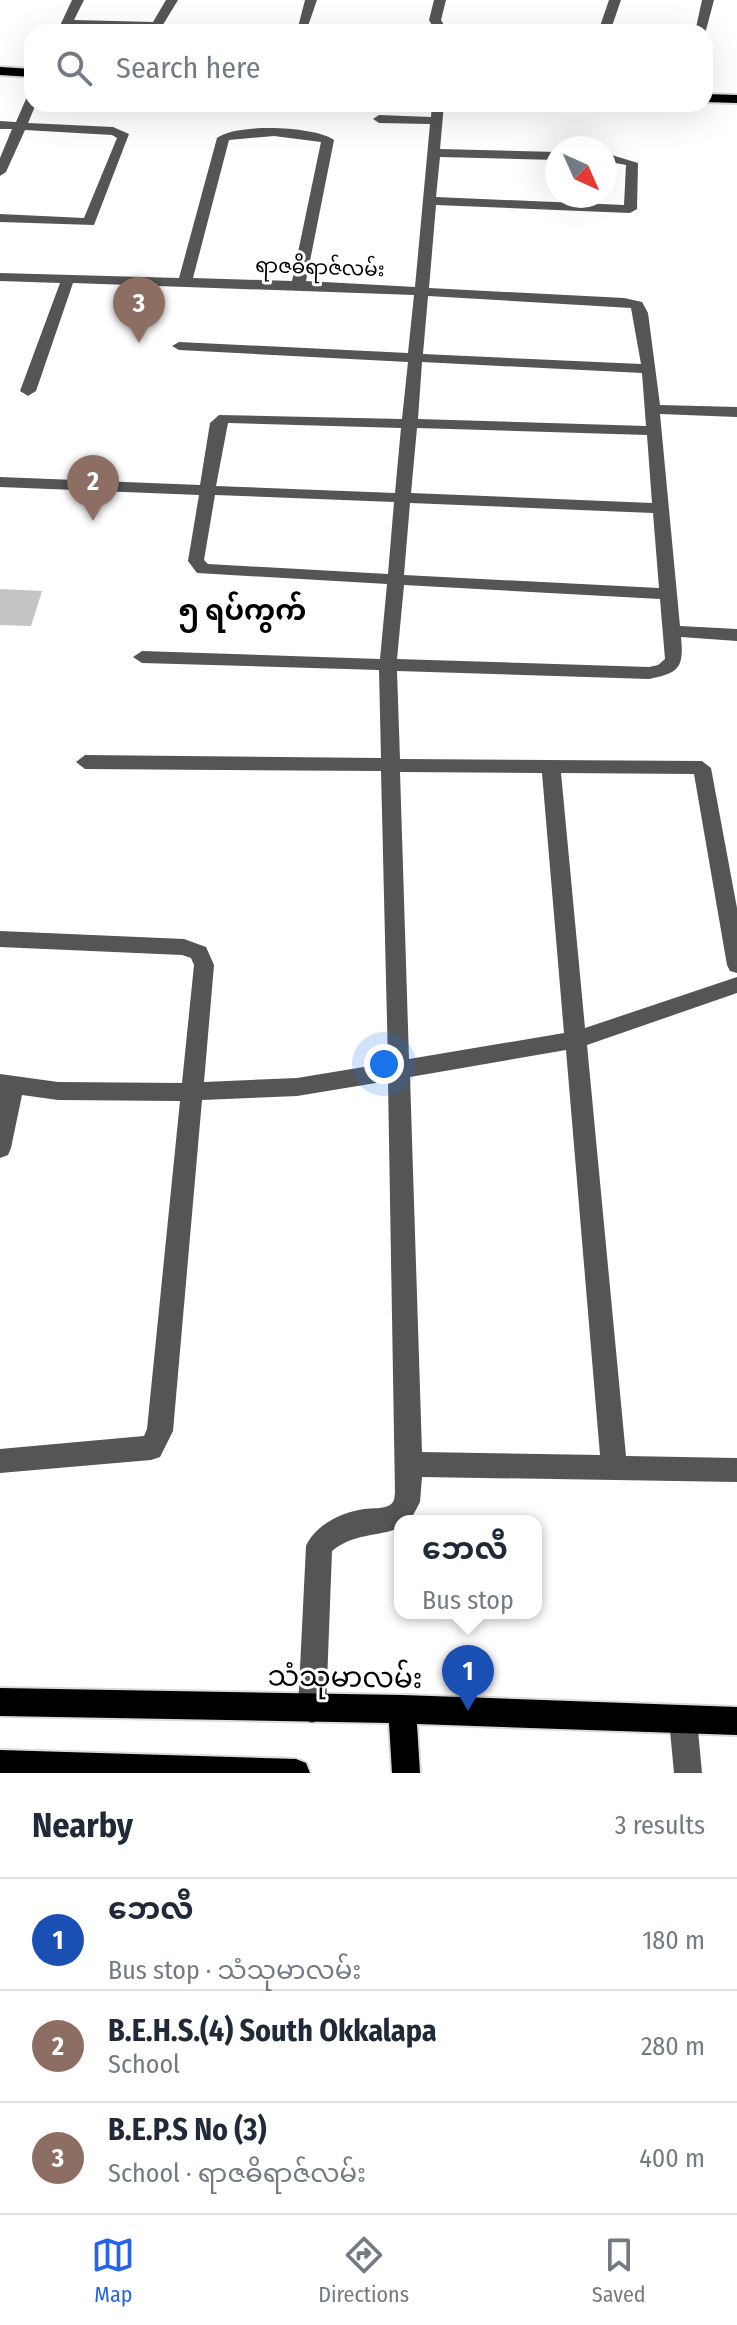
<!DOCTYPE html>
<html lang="en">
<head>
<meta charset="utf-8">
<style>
	body { margin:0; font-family:"Fira Sans Condensed","Noto Sans Myanmar",sans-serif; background:#f6f6f7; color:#1f2937 }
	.compass { position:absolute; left:545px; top:136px; width:72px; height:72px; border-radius:50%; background:#fff; box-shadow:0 8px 32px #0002; rotate:135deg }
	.you { position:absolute; left:384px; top:1064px; width:28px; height:28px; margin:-20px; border:6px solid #fff; border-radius:50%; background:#1a73e8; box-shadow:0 0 0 12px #1a73e833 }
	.badge { display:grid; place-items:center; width:52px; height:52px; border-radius:50%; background:#2563eb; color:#fff; font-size:26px; font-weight:700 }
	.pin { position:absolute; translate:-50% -66px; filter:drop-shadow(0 2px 4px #0008) }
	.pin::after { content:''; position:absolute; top:42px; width:28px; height:24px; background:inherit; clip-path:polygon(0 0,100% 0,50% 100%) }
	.popup { position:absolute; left:394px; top:1515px; width:148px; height:104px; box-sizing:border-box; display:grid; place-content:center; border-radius:16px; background:#fff; filter:drop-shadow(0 2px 6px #0005); font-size:26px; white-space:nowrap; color:#747a83 }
	.popup b { font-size:30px; color:#1f2937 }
	.popup::after { content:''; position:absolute; left:50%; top:100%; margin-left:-16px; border:16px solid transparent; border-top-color:#fff }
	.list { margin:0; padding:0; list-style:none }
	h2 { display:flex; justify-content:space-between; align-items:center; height:104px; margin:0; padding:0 32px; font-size:34px }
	h2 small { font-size:26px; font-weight:400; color:#747a83 }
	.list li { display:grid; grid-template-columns:52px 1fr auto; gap:24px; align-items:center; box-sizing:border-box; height:112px; padding:0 32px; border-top:2px solid #e0e1e3 }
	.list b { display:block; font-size:30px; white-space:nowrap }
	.list p { margin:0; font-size:26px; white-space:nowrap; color:#747a83 }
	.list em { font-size:26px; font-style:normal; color:#747a83 }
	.icon { flex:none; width:44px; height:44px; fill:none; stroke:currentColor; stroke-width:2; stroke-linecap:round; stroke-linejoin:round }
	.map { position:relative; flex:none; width:737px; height:1773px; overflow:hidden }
	.search { position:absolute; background:#fff; box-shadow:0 8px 32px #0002; left:24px; right:24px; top:24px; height:88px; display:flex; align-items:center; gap:20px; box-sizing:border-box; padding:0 28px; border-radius:24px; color:#747a83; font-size:30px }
	.sheet { height:440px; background:#fff }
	nav { display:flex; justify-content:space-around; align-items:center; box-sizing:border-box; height:112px; border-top:2px solid #e0e1e3; background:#fff; font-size:22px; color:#747a83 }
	nav a { display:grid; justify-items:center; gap:4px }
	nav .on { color:#2563eb }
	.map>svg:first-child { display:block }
	.building { fill:#c4c4c4 }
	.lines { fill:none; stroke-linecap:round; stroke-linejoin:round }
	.major-casing { stroke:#dbdbdb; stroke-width:4 }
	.minor { fill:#555; fill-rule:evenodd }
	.major { fill:#000; fill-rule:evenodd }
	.labels { text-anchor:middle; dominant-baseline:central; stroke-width:6; stroke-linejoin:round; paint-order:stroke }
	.far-street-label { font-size:20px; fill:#000; stroke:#fff }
	.quarter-label { font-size:28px; font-weight:bold; fill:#000; stroke:#fff }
	.near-street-label { font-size:28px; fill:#000; stroke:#fff }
</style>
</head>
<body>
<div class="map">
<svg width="737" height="1773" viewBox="0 0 737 1773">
	<rect width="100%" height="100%" fill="#fff"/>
	<path class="building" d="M0,589L42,591L31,626L0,625Z"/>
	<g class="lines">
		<defs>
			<path id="major" d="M0,67L32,69V77L0,75Z
				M705,94L737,95V103L705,102Z
				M0,1688L402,1695L737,1707V1735L417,1724L420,1773H392L389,1723L0,1716Z
				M0,1750L296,1759L306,1763L310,1773H0Z"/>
		</defs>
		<use href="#major" class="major-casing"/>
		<path class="minor" d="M72,0H84L74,20L153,22L166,0H178L161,28L71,27L69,32H57Z
			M305,0H317L308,26L348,29L354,32L297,31Z
			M434,0H446L441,20L448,32H436L429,20Z
			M609,0H621L610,32H598Z
			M702,0H714L705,34L695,32Z
			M32,95V104H36L28,123L113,127L129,134L94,225L0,222V214L84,218L117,138L112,135L25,130L6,172L0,176V158L12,129H0V121L16,122L26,99Z
			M432,104H444L440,149L557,152V160L440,157L436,197L624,205L626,165L605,161V153L638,163L637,209L630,213L436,205L429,288L624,298L642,302L648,313L660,405L737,407V417L660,414L680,626L737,629V641L681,637C684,668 679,673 649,679L397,671L400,759L702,761L711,768L737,908V973L730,971L727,965L694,774L561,773L585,1028L737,977V993L587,1045L626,1456L737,1458V1482L422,1477L420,1502L410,1521H400V1528C376,1537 354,1533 332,1551L326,1709L322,1719L312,1723L302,1719L298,1709L306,1546C315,1525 342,1512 364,1509C372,1508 383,1509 390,1505C395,1501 394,1499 395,1493L388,1081L297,1096L202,1100L173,1431L160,1457L151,1460L0,1473V1449L144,1436L147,1429L180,1101L58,1100L22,1095L11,1148L8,1155L0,1158V1074L58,1082L182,1083L194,965L191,958L182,955L0,947V931L184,939L206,947L214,965L204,1082L297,1078L388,1063L381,771L85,769L76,762L85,755L381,758L379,670L142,663L133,657L142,651L380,659L387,584L197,573L188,561L199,495L0,487V477L200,485L210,423L219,415L402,419L408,362L179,350L172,346L179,342L408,353L414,295L73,283L36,391L28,396L20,391L60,283L0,281V273L179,278L217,138C235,123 315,126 334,140L306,281L415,287L430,124L379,123L373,119L379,115L431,117ZM274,136L321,142L292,281L193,278L229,140ZM428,296L631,308L641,364L423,354ZM422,362L642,373L646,426L418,419ZM228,423L401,428L395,493L216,486ZM417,428L647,435L652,503L411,493ZM215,495L394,502L388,574L208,564L204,560ZM410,503L653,513L659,588L404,575ZM404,585L660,599L665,659L658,665L649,667L397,659ZM400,772L542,773L564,1033L409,1059ZM566,1050L600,1455L422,1452L410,1077Z
			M683,1706L693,1710L697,1720L702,1773H674L669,1720L673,1710Z"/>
		<use href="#major" class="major"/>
	</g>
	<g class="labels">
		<g class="far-street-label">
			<text transform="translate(320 267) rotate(2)">ရာဇဓိရာဇ်လမ်း</text>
		</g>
		<g class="quarter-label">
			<text x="242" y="610">၅ ရပ်ကွက်</text>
		</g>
		<g class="near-street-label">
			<text transform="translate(345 1677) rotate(1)">သံသုမာလမ်း</text>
		</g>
	</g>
</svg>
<svg class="compass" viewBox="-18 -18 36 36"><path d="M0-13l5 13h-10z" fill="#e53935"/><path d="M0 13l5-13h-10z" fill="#747a83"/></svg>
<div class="you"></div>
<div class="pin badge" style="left:468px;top:1711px;background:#1a4fb4">1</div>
<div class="popup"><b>ဘေလီ</b>Bus stop</div>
<div class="pin badge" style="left:93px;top:521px;background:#8d6e63">2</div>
<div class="pin badge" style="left:139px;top:343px;background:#8d6e63">3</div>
<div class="search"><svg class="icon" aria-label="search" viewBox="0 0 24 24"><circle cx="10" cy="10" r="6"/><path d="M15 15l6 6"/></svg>Search here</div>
</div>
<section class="sheet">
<h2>Nearby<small>3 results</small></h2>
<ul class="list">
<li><span class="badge" style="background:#1a4fb4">1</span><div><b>ဘေလီ</b><p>Bus stop · သံသုမာလမ်း</p></div><em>180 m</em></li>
<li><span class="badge" style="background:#8d6e63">2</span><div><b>B.E.H.S.(4) South Okkalapa</b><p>School</p></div><em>280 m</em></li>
<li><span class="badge" style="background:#8d6e63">3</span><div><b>B.E.P.S No (3)</b><p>School · ရာဇဓိရာဇ်လမ်း</p></div><em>400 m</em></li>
</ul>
</section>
<nav>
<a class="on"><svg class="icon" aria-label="map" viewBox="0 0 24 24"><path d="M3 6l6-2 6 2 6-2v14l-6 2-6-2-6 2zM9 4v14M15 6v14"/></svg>Map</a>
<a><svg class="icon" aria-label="directions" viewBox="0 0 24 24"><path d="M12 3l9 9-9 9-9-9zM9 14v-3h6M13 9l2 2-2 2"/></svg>Directions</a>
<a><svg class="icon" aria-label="saved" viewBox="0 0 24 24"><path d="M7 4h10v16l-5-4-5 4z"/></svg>Saved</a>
</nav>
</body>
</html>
